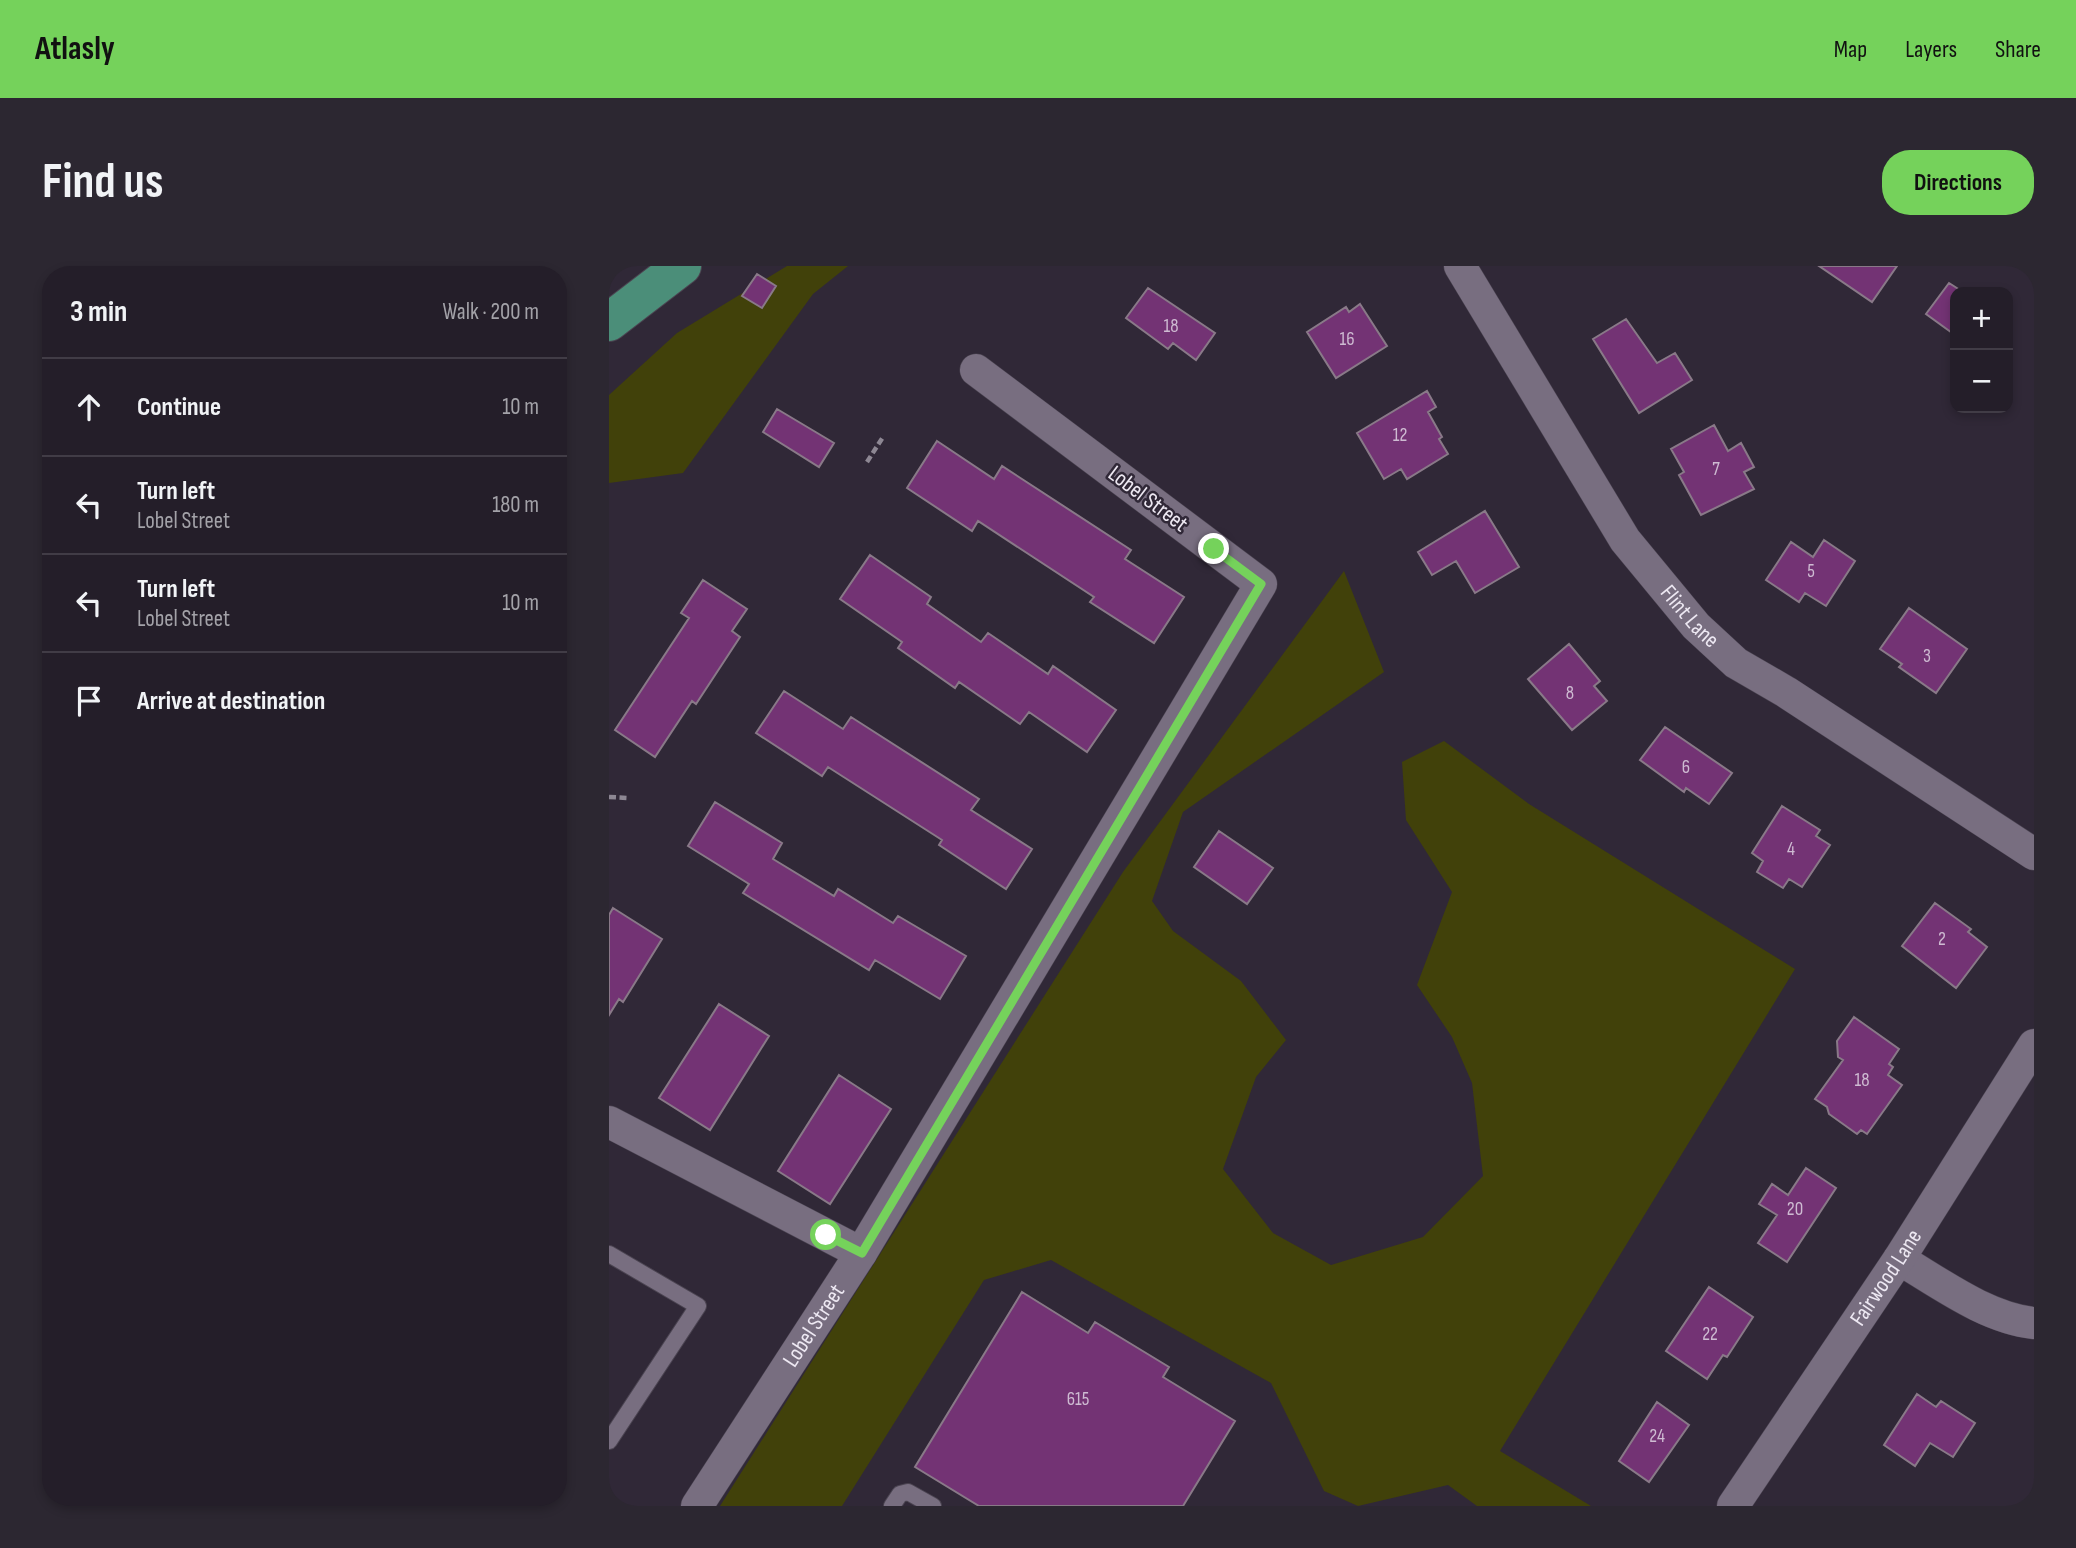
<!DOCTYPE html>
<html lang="en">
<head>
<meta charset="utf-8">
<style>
	body { margin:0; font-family:"Sofia Sans Condensed",sans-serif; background:#2c2731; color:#f1f3f6 }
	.controls { position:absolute; right:21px; top:21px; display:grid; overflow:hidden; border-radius:14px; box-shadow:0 4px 10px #0003 }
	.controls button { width:63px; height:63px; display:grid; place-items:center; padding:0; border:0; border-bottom:2px solid #413c46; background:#241e29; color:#f1f3f6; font:35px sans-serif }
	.stop { position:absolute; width:21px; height:21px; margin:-16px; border:5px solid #75d25b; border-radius:50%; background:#fff }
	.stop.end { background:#75d25b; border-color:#fff; box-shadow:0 2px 7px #0008 }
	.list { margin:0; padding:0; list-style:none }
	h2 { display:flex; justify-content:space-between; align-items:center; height:91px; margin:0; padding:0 28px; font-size:30px }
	h2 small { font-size:23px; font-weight:400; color:#a3a2a8 }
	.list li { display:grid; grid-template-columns:46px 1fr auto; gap:21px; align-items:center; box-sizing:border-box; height:98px; padding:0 28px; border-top:2px solid #413c46 }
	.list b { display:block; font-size:26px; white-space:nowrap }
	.list p { margin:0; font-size:23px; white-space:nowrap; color:#a3a2a8 }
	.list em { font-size:23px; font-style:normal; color:#a3a2a8 }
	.icon { flex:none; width:38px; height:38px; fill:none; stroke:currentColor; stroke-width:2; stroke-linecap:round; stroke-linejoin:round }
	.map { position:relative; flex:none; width:1425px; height:1240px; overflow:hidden; border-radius:28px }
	header { display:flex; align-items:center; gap:42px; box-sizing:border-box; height:98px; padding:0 35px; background:#75d25b; color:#111 }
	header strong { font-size:33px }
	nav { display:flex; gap:38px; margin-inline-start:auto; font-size:24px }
	.intro { display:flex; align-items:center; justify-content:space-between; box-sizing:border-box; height:168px; padding:0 42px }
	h1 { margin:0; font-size:49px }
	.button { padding:18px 32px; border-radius:28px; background:#75d25b; color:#111; font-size:24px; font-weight:700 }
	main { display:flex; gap:42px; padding:0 42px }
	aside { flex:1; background:#241e29; border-radius:28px; box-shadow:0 4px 10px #0003 }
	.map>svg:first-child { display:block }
	.green { fill:#41410a }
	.building { fill:#733374; stroke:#897988; stroke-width:2 }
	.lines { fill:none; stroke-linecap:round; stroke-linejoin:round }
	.service-casing { stroke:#4b4451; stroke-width:18 }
	.minor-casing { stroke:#4b4451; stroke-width:33 }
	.trunk-casing { stroke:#4b4451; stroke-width:40 }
	.path { stroke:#8d8793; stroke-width:4.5; stroke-dasharray:7 3.5; stroke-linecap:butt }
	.service { stroke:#786e80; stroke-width:16 }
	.minor { stroke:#786e80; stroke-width:32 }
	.trunk { stroke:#4b8e79; stroke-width:38 }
	.route { stroke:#75d25b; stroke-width:9 }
	.labels { text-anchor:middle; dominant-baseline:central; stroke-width:5; stroke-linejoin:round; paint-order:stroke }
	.number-label { font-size:19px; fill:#cebbd2 }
	.street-label { font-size:23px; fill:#ede8f2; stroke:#302837 }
</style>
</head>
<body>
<header>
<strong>Atlasly</strong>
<nav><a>Map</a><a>Layers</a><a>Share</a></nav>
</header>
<div class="intro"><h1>Find us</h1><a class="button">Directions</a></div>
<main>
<aside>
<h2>3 min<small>Walk · 200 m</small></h2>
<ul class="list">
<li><svg class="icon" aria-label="ahead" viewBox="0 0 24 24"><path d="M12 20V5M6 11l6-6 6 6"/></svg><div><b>Continue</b></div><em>10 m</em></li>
<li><svg class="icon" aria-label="left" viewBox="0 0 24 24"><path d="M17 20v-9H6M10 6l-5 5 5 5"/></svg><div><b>Turn left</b><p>Lobel Street</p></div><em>180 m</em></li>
<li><svg class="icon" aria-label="left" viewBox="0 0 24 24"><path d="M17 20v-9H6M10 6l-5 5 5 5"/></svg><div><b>Turn left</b><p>Lobel Street</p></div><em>10 m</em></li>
<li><svg class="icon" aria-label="arrive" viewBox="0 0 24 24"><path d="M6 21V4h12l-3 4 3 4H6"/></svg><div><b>Arrive at destination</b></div></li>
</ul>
</aside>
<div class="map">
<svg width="1425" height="1240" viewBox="0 0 1425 1240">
	<rect width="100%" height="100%" fill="#302837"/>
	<path class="green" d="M178,0H239L204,28L74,207L0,217V129L68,67Z
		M735,305L775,406L574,546L543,635L564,665L632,715L677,774L647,811L614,903L664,967L722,999L814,971L874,910L863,817L843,771L808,719L843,626L797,554L793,496L835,475L920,538L1186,703L891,1185L982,1240H868L839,1219L749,1240L715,1225L662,1117L442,994L375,1014L233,1240H111L514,606Z"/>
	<path class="building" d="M1210,0H1288L1263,36Z
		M148,8L167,20L153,42L133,30Z
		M1340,17L1354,26H1346V69L1317,48Z
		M539,22L606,67L587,94L564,77L559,83L517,52Z
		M751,38L778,80L727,112L698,66L737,41L740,46Z
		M1017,53L1048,97L1066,87L1083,114L1030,147L984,73Z
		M818,125L827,141L819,146L833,171L830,173L839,188L798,213L792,203L775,213L748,167Z
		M168,143L225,177L210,201L154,166Z
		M1105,159L1119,185L1132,177L1145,201L1135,206L1145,223L1092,249L1070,209L1075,206L1062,183Z
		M328,175L385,213L393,200L522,284L516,293L575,331L545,377L481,336L485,331L369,255L363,265L298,222Z
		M876,245L910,301L866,327L847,295L823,309L809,286Z
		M1215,274L1246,295L1217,340L1196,327L1190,336L1157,314L1182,276L1204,291Z
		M261,289L322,331L318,338L372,376L379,367L439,408L444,400L507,444L478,486L420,446L411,458L350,416L346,422L289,382L293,376L231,333Z
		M94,314L138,343L123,365L131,371L87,438L83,435L46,491L6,464L80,352L72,347Z
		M1300,342L1358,383L1327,427L1290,401L1293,398L1271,383Z
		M960,378L991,415L985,420L998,435L963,464L919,413Z
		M175,425L234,463L242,451L370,533L362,544L423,583L397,623L330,579L333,574L219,501L213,510L147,467Z
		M1056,461L1123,507L1100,538L1077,522L1075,526L1031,494Z
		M106,536L173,577L164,593L225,630L229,623L284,657L289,650L357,690L331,733L266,694L260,704L134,627L140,618L79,580Z
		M1173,540L1211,564L1207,570L1221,579L1193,621L1180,613L1174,622L1148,606L1154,595L1143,587Z
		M610,565L664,602L638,638L585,601Z
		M1326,637L1362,663L1359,666L1378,681L1347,722L1293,680Z
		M4,642L53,673L14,736L10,733L0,749V649Z
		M110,738L160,770L101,864L50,832Z
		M1245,751L1290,783L1280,798L1284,801L1279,809L1293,819L1258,868L1252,864L1248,868L1220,848L1218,841L1206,833L1234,794L1229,791L1228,775Z
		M230,809L282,843L221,938L169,905Z
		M1197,902L1227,922L1178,996L1149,977L1168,949L1150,938L1163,918L1179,929Z
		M1100,1021L1144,1051L1118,1091L1114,1089L1098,1113L1057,1085Z
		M413,1026L479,1067L486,1056L560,1101L554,1111L626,1155L574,1240H370L306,1201Z
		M1308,1128L1327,1141L1332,1135L1366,1157L1344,1191L1321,1177L1306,1200L1275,1179Z
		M1048,1136L1080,1159L1040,1216L1010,1195Z"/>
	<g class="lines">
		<defs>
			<path id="service" d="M0,988L89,1040L0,1175
				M283,1240L291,1228L299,1226L324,1240"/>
			<g id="minor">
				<path id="s1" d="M851,0L1016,274L1087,360L1127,397L1177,426L1425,588"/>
				<path d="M0,856L252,987"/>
				<path d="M1290,993C1331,1017 1377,1052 1425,1057"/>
				<path id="s2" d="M88,1240L252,987L652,318L367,104"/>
				<path id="s3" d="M1124,1240L1290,993L1425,779"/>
			</g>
			<path id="trunk" d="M0,56L73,0"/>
		</defs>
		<use href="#service" class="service-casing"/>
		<use href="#minor" class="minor-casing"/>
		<use href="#trunk" class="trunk-casing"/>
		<path class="path" d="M258,196L274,171
			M0,531L19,532"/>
		<use href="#service" class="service"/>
		<use href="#minor" class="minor"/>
		<use href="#trunk" class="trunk"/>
	</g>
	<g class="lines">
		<path class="route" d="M217,969L253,987L652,318L605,283"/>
	</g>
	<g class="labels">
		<g class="number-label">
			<text x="562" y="60">18</text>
			<text x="738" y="73">16</text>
			<text x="791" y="169">12</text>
			<text x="1107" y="203">7</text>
			<text x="1202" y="305">5</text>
			<text x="1318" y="390">3</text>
			<text x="961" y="427">8</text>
			<text x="1077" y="501">6</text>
			<text x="1182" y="583">4</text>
			<text x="1333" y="673">2</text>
			<text x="1253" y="814">18</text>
			<text x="1186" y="943">20</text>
			<text x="1101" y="1068">22</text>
			<text x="469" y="1133">615</text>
			<text x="1048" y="1170">24</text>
		</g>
		<g class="street-label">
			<text transform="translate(539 233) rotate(37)">Lobel Street</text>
			<text stroke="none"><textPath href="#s1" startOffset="420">Flint Lane</textPath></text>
			<text stroke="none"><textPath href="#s3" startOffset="275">Fairwood Lane</textPath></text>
			<text stroke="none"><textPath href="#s2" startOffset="215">Lobel Street</textPath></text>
		</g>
	</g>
</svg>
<div class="controls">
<button>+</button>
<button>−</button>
</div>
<div class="stop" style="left:217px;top:969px"></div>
<div class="stop end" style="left:605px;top:283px"></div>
</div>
</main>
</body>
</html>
